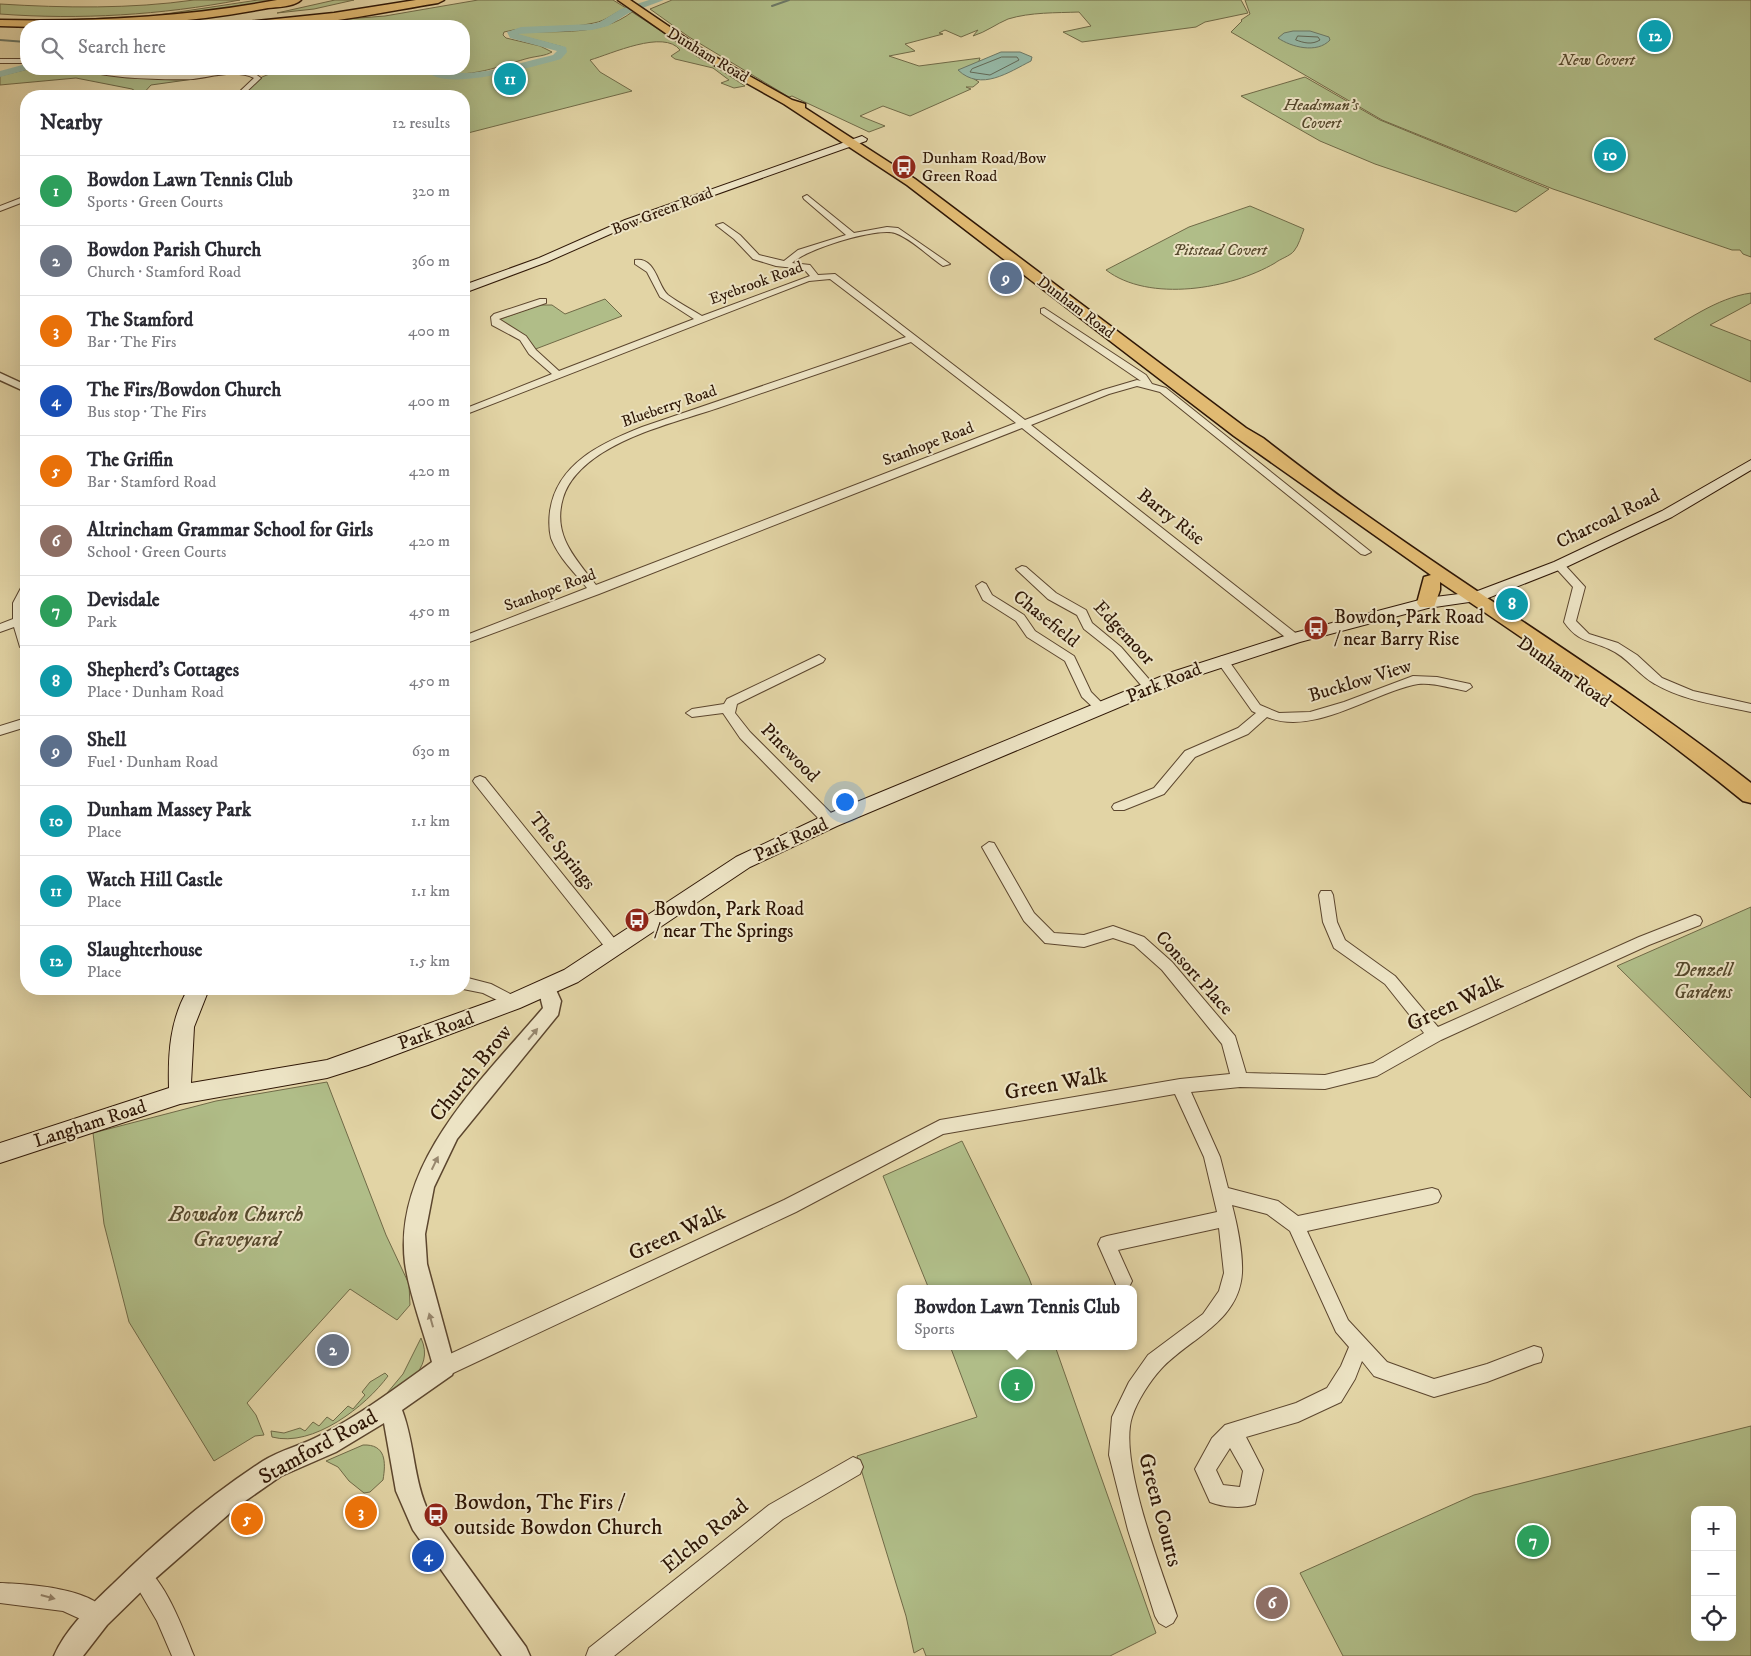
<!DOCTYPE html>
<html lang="en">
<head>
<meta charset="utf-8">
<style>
	body { margin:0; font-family:"IM FELL DW Pica",serif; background:#f2f2f3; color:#2b2b33 }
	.controls { position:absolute; right:15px; bottom:15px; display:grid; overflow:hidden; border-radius:10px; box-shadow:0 5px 20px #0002 }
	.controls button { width:45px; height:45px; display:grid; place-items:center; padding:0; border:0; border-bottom:1px solid #e1e1e2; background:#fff; color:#2b2b33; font:25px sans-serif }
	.you { position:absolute; left:844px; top:801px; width:18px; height:18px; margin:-12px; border:4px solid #fff; border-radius:50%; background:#1a73e8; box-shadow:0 0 0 8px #1a73e833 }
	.badge { display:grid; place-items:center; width:32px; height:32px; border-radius:50%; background:#7c3aed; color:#fff; font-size:16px; font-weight:700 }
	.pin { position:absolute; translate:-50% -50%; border:2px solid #fff; box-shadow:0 1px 5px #0006 }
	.popup { position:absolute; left:897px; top:1285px; width:240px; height:65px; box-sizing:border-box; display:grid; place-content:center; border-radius:10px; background:#fff; filter:drop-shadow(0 1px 4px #0005); font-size:16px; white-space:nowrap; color:#7c7c81 }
	.popup b { font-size:19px; color:#2b2b33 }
	.popup::after { content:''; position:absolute; left:50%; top:100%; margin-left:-10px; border:10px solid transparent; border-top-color:#fff }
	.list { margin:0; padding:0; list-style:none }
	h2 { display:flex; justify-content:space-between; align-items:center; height:65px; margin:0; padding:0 20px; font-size:21px }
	h2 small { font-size:16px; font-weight:400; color:#7c7c81 }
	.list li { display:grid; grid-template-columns:32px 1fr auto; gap:15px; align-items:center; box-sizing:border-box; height:70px; padding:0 20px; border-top:1px solid #e1e1e2 }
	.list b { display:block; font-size:19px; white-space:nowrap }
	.list p { margin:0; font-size:16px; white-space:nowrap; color:#7c7c81 }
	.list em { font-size:16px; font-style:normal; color:#7c7c81 }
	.icon { flex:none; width:28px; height:28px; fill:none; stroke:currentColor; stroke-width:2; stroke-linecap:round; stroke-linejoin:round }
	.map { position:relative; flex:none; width:1751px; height:1656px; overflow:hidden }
	.search { position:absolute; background:#fff; box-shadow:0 5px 20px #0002; left:20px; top:20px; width:450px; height:55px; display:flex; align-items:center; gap:12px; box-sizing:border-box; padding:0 18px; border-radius:20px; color:#7c7c81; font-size:19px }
	.panel { position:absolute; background:#fff; box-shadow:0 5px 20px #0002; left:20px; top:90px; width:450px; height:905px; border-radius:20px }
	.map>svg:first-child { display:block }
	.green { fill:#b0bd88; stroke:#706a47; fill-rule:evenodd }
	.water { fill:#95b8a6; stroke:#6c7866 }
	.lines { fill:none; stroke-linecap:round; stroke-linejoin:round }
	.shore { stroke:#626856; stroke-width:1 }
	.stream { stroke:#6c7866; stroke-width:2 }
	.river { fill:#95b8a6; fill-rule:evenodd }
	.minor-casing { stroke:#5c462e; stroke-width:2 }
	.tertiary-casing { stroke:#5c462e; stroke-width:3 }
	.secondary-casing { stroke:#2f1706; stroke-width:2 }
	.trunk-casing { stroke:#2f1706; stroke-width:3 }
	.motorway-casing { stroke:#2f1706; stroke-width:3 }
	.minor { fill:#ece3c4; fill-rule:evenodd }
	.tertiary { fill:#ece3c4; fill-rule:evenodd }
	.secondary { fill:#ece3c4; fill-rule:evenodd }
	.trunk { fill:#e1ba72; fill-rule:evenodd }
	.motorway { fill:#e1ba72; fill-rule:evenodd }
	.oneway { fill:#97876e }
	.labels { text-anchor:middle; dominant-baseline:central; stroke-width:4; stroke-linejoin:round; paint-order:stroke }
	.far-street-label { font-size:16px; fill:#2f1706; stroke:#ece3c4 }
	.far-park-label { font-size:16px; font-style:italic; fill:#56492d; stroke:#ece3c4 }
	.far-poi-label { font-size:16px; fill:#2f1706; stroke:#ece3c4; text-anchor:start }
	.street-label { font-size:19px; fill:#2f1706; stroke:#ece3c4 }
	.poi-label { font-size:19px; fill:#2f1706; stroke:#ece3c4; text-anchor:start }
	.park-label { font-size:19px; font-style:italic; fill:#56492d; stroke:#ece3c4 }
	.near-street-label { font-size:22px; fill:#2f1706; stroke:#ece3c4 }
	.near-park-label { font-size:22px; font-style:italic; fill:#56492d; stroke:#ece3c4 }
	.near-poi-label { font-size:22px; fill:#2f1706; stroke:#ece3c4; text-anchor:start }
</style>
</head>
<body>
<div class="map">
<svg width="1751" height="1656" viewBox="0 0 1751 1656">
	<rect width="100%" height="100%" fill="#e2d4a5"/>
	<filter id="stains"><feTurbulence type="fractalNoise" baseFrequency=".004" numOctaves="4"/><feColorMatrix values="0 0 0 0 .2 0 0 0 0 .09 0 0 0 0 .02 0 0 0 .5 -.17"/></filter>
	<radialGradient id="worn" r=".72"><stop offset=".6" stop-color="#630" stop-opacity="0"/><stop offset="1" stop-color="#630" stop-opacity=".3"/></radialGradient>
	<path class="green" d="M194,0H240C161,15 80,20 0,14V4C64,8 131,9 194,0Z
		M258,0H287C205,13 123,23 39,21L152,16Z
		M335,0H354L314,9L277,13Z
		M478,0H613L626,8C615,12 606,21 594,23C565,30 534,24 504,32L503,35L506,38L540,46L552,52C545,56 537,56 529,58C509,63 459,83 441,69H464V26H303L334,20L385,16Z
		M672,0H1241L1248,13L1205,22L1196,27L1082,42L1063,32L1091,26L1079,12C1056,13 1031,12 1008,19C996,24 986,32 973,36L978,30L961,37L945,30L939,33L943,34L905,44L915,51L889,56L919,66L980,58L978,64L966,74L979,82L973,87H966L971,89L910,116L883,106L860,116L885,126L869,132L792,96L789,97L689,37L650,9Z
		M1245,0H1751V257L1743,254L1740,250H1732L1553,189L1382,120L1231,32L1242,21L1241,20L1250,14Z
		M632,12L745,86L734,88L721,83L729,80L713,68L675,59L671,56L680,50C664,29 611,54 590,60L600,72L632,91L464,134V96H241L262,77L282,69H339L356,73L376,69H435L432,73L468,76L562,56L563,47L517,35L520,32C558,31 601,36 632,12Z
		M28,69H85L102,73L194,79L151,85L141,96H135L137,92L132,89L76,78L0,85V76Z
		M94,69H214C180,72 127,79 94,69Z
		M1305,77L1380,120L1549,189L1516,212L1375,164L1320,141L1241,96Z
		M1250,206L1304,229C1301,236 1299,245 1294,251C1290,256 1280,259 1275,263C1231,289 1149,303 1106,270L1189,227Z
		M1751,293V303L1710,325L1751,341V382L1654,339C1685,322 1716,298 1751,293Z
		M605,299L622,316L533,350L527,338L498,320L539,305H552L565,314Z
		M1751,907V1098L1617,966Z
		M327,1082L386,1235L409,1284L410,1305L397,1320L350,1289L247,1403L256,1415L264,1435L255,1436L214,1461L129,1322L104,1224L93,1133L216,1101Z
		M962,1141L1029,1278L1033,1289H929L883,1176Z
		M421,1338C436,1371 400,1388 377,1405L403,1374Z
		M950,1346H1055L1156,1633L1110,1656H926L923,1648L914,1653L906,1616L857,1456L977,1417Z
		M385,1373L388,1376C366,1406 313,1448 272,1437L271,1431L284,1433L300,1428L305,1431L313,1422L319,1426L327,1417L333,1421L348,1406L353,1409L365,1395L362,1392L370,1382Z
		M1751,1426V1656H1343L1300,1573L1474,1495ZM1695,1510H1732V1637H1695Z
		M363,1445C386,1444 386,1462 383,1480L370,1492L364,1493L349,1481L338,1467L326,1461Z"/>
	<path class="water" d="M1293,31H1310L1329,37L1330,40C1317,54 1291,47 1278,38L1284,33Z
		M1001,52H1020L1032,57L1031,61C1009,72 981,92 958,70Z"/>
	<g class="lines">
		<path class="shore" d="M1298,36L1318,37L1320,40C1312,45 1304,43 1296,40Z
			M1002,57H1017L1019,60L990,75L970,72L972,69Z"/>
		<path class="stream" d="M772,6L789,0
			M0,40L26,42"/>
		<path class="river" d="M649,0H664L629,13L608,26L592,30L518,34L566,47L567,52L561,59C535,66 448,92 428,72L431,69H441V70C471,80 522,62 553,55L557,51L510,38L507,32L521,27L592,24L600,22L621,9Z
			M26,64V69H30L0,77V71Z
			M117,69H136C132,74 120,74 117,69Z
			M339,69H385C375,78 353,74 341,71Z"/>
		<defs>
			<path id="minor" d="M0,59H26V63H0Z
				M87,69L186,75L244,71L254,73L261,78L242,96H235L254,78C236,69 211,77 193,79C174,80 99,79 87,69Z
				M807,195L854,233L887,227L898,228L950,264L943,266C928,256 912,239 895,233C877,227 806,249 792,263L810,265L818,275L835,274L1025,420L1103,390L1137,380L1141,381L1041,313V309L1044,308L1146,375L1152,384L1166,388L1371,552L1365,555L1361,554L1160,392L1137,386L1109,394L1031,425L1298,635L1300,638L1298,641H1290L1022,428L599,594L464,644V636L587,588C575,573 558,557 551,538C549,530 549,519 550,511C557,463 602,443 642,427L906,337L830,279L809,281L464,415V409L552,374L529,354L520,340L492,325L491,317L494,314L540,299H546V303L499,319L526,336L536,350L559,371L694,319L660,297L647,272L635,264V260C656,257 657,285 668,295C679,303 691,309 702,316L810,276L804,269L776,266L753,259L734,239L716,225L723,223L740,235L759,255L784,261L798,250L846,235L804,199L803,197ZM911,342L1016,423L596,585C575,558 552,535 563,498C569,478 585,464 602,453C637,431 679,421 718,408C782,386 847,364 911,342Z
				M26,196V201L0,211V206Z
				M1559,562L1563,563L1585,587L1576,621L1589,634L1618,643L1637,655L1662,678L1693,691L1751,704V712C1719,705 1684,701 1655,684C1638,675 1628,657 1609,649C1589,640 1578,642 1564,622L1573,587L1553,565Z
				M1022,566L1026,567L1056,593L1086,610L1092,623L1121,647L1154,685L1156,688L1154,691H1146L1113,652L1084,629L1077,615L1048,599L1018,571L1016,569Z
				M982,582L986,584L992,595L1024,615L1035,631L1074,656L1091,692L1107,708L1105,711H1097L1082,697L1065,661L1027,637L1016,621L983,600L976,586Z
				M22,586H26L24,610L26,651L20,647L14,627L0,632V624L13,619V603Z
				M819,655L825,659L823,662L737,704L735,713L750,732L835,817L837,821L835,825H825L740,738L723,713L692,717L686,713L692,709L724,704L727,699Z
				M1222,656L1226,657L1260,705L1279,713L1310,712L1344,702L1413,676L1437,677L1470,684L1472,687L1466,691C1450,688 1429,681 1413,685C1369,695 1313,736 1267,717L1248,734L1195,757L1164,794L1124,810H1114L1112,807L1114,804L1154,788L1185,751L1238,728L1256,713L1252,711L1216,660Z
				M26,718V727L0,735V726Z
				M480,776L485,778L618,943L620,947L618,951H608L475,784L473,781L475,778Z
				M989,842L994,843L1034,913L1054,933L1084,935L1113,926L1144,937L1172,962L1235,1036L1246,1073L1325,1075L1373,1063L1424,1033L1385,984L1334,948L1323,922L1319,895L1321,891H1331L1333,895L1337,922L1345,940L1395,976L1438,1027L1639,937L1695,915L1700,917L1702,921L1700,925L1649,945L1441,1040L1377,1076L1325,1089L1240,1087L1191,1092L1220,1157L1228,1188L1278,1201L1298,1216L1432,1188L1438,1190L1441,1196L1438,1202L1432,1204L1307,1231L1348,1320L1387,1362L1434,1379L1487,1364L1534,1346L1541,1348L1543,1355L1541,1362L1534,1364L1487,1382L1434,1397L1374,1376L1362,1361L1355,1379L1341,1402L1298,1422L1246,1437L1263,1470L1255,1504C1243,1509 1222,1507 1210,1502L1195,1469L1212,1438L1225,1425L1296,1403L1327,1388L1341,1366L1349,1347L1336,1332L1290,1231L1267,1214L1232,1205C1237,1224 1243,1253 1242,1273C1239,1322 1190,1338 1161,1369C1150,1381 1137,1401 1132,1417C1118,1460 1162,1571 1177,1616L1173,1623L1166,1627L1159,1623L1155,1616L1128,1530L1109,1455L1112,1417L1129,1382L1148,1355L1203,1314L1219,1291L1224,1273L1219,1228L1118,1250L1132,1281L1129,1287H1117L1098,1244L1101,1238L1107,1236L1217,1212L1204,1157L1175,1094L943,1134L796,1212L451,1374L444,1376L437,1374L435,1367L437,1360L784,1200L940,1120L1180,1079L1230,1074L1222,1044L1162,970L1134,945L1113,938L1084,947L1045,943L1024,921L982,847ZM1230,1448L1243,1471L1240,1487L1223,1485L1216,1470Z
				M464,977L491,984L518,998L521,1002L518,1006L513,1008L483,993L463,989Z
				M853,1457L860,1460L863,1467L860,1474L783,1519L614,1656H586L589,1648L769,1505Z
				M140,1565C164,1575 184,1632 194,1656H172L157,1621L130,1575L133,1568Z
				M0,1583C27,1584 97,1588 109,1616L105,1623L98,1627L63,1611L0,1603Z"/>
			<path id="tertiary" d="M0,373L26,385V392L0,380Z
				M547,981L553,983L561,1001L558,1015L457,1139L434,1187L425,1234L427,1264L455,1367L452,1375L402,1410C415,1444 413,1480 429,1513L526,1647L530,1656H502L413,1530L396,1491L384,1423L336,1452L281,1476L238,1506L149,1584L107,1625L83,1656H54C66,1628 92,1604 114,1583C159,1539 209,1496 263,1461C280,1450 303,1445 321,1435C360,1415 396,1388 432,1362C424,1333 409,1293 405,1263C393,1162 483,1079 543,1008L538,988L541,983Z"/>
			<path id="secondary" d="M862,136L867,139L866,141L633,224L547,262L464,293V285L539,258L625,220Z
				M1751,460V470L1672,517L1564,568L1483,600L1428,608L1300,642L1184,680L837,826L750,867L578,982L520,1008L368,1065L327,1078L180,1104L0,1163V1143L169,1088C168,1053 170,1020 188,989H209L194,1027L191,1083L327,1060L506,996L564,970L736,857L823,816L1172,672L1294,633L1427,598L1475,592L1554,562L1662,511Z"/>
			<path id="trunk" d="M618,0H630L708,53L792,100L805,104V108L915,179L1246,428L1263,438C1298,465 1333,492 1369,517C1496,607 1629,687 1751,783V803L1743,801C1646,722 1544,652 1440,582V590L1434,607H1420L1417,603L1424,577L1431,575L1234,436L907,185L784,104L700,57Z"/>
			<path id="motorway" d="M277,0H301C294,7 277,7 268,8C180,25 88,29 0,26V20C93,22 186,17 277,0Z
				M416,0H444L438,3C371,14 299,31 231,26L237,23L334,13Z"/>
		</defs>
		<use href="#minor" class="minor-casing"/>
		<use href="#tertiary" class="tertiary-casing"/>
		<use href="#secondary" class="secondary-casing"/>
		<use href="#trunk" class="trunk-casing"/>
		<use href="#motorway" class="motorway-casing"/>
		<use href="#minor" class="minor"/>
		<use href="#tertiary" class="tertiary"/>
		<use href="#secondary" class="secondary"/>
		<use href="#trunk" class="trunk"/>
		<use href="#motorway" class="motorway"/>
	</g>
	<defs><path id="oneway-solid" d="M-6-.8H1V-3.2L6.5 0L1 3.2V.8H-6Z" transform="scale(1.25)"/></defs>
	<g class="oneway">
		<use href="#oneway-solid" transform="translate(533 1034) rotate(-50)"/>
		<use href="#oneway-solid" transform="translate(435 1163) rotate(-64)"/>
		<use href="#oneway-solid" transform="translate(431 1320) rotate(-106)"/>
		<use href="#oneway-solid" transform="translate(48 1597) rotate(15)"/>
	</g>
	<defs>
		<symbol id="bus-disc" viewBox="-11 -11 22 22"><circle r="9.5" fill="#8f2418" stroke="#ece3c4"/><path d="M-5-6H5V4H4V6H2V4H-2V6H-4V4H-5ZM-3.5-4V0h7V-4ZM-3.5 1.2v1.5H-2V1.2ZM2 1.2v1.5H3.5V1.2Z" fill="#fff"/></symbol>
	</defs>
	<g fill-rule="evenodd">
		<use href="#bus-disc" x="890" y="153" width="28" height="28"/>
		<use href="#bus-disc" x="1302" y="614" width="28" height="28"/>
		<use href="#bus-disc" x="623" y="906" width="28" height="28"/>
		<use href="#bus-disc" x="422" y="1501" width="28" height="28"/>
	</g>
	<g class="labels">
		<g class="far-street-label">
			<text transform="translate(708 55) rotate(31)">Dunham Road</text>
			<text transform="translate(662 211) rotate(-21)">Bow Green Road</text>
			<text transform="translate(756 283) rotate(-20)">Eyebrook Road</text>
			<text transform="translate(1076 307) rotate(37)">Dunham Road</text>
			<text transform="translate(669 406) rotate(-19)">Blueberry Road</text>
			<text transform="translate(928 444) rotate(-21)">Stanhope Road</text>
			<text transform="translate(550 590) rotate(-20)">Stanhope Road</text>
		</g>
		<g class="far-park-label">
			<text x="1597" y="60">New Covert</text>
			<text x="1321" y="105">Headsman's<tspan x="1321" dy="18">Covert</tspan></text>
			<text x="1220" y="250">Pitstead Covert</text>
		</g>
		<g class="far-poi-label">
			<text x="922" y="158">Dunham Road/Bow<tspan x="922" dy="18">Green Road</tspan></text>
		</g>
		<g class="street-label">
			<text transform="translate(1171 517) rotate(38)">Barry Rise</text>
			<text transform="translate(1608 519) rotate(-26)">Charcoal Road</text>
			<text transform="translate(1046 619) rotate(39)">Chasefield</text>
			<text transform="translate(1124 633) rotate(47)">Edgemoor</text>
			<text transform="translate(1564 672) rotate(35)">Dunham Road</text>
			<text transform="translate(1360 681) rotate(-17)">Bucklow View</text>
			<text transform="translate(1164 683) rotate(-22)">Park Road</text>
			<text transform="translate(790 753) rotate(45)">Pinewood</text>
			<text transform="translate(791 840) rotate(-25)">Park Road</text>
			<text transform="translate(562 851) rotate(51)">The Springs</text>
			<text transform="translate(1194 973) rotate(48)">Consort Place</text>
			<text transform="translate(436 1031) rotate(-20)">Park Road</text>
			<text transform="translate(90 1124) rotate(-18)">Langham Road</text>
		</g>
		<g class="poi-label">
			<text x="1334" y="617">Bowdon, Park Road<tspan x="1334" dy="22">/ near Barry Rise</tspan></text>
			<text x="654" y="909">Bowdon, Park Road<tspan x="654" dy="22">/ near The Springs</tspan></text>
		</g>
		<g class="park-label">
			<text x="1703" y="970">Denzell<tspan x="1703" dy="22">Gardens</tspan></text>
		</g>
		<g class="near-street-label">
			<text transform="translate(1455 1003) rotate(-26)">Green Walk</text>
			<text transform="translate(471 1073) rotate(-51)">Church Brow</text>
			<text transform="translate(1056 1084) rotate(-10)">Green Walk</text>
			<text transform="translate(677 1233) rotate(-25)">Green Walk</text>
			<text transform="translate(318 1447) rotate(-29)">Stamford Road</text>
			<text transform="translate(1160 1510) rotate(75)">Green Courts</text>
			<text transform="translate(705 1536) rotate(-39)">Elcho Road</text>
		</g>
		<g class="near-park-label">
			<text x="236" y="1214">Bowdon Church<tspan x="236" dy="25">Graveyard</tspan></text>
		</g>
		<g class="near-poi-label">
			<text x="454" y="1502">Bowdon, The Firs /<tspan x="454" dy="25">outside Bowdon Church</tspan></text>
		</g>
	</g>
	<rect width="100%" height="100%" filter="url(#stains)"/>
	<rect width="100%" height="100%" fill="url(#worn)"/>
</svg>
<div class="controls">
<button>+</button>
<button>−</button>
<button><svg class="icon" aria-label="locate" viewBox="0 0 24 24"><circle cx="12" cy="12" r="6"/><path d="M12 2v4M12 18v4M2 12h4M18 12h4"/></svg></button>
</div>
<div class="you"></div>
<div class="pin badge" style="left:1017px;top:1385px;background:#2e9e5b">1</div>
<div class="popup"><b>Bowdon Lawn Tennis Club</b>Sports</div>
<div class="pin badge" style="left:333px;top:1350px;background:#6b7280">2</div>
<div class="pin badge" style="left:361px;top:1512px;background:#e8710a">3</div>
<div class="pin badge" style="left:428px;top:1556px;background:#1a4fb4">4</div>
<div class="pin badge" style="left:247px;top:1519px;background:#e8710a">5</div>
<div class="pin badge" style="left:1272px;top:1603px;background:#8d6e63">6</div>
<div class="pin badge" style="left:1533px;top:1541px;background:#2e9e5b">7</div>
<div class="pin badge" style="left:1512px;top:604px;background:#0f9aa8">8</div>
<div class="pin badge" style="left:1006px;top:278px;background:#5c6f8a">9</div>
<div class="pin badge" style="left:1610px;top:155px;background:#0f9aa8">10</div>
<div class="pin badge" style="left:510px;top:79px;background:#0f9aa8">11</div>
<div class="pin badge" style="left:1655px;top:36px;background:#0f9aa8">12</div>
<div class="search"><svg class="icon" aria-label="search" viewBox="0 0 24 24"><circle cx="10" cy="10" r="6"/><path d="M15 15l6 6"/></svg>Search here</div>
<section class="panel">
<h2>Nearby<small>12 results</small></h2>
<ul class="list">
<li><span class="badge" style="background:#2e9e5b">1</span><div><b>Bowdon Lawn Tennis Club</b><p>Sports · Green Courts</p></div><em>320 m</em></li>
<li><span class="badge" style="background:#6b7280">2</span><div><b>Bowdon Parish Church</b><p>Church · Stamford Road</p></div><em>360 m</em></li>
<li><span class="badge" style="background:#e8710a">3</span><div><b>The Stamford</b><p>Bar · The Firs</p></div><em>400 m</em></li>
<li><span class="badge" style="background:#1a4fb4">4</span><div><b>The Firs/Bowdon Church</b><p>Bus stop · The Firs</p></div><em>400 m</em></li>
<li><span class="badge" style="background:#e8710a">5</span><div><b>The Griffin</b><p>Bar · Stamford Road</p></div><em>420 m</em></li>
<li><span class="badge" style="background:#8d6e63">6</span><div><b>Altrincham Grammar School for Girls</b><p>School · Green Courts</p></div><em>420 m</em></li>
<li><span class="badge" style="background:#2e9e5b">7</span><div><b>Devisdale</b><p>Park</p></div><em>450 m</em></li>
<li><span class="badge" style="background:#0f9aa8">8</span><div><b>Shepherd's Cottages</b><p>Place · Dunham Road</p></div><em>450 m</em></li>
<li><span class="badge" style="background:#5c6f8a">9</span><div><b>Shell</b><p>Fuel · Dunham Road</p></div><em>630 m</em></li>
<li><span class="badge" style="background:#0f9aa8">10</span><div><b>Dunham Massey Park</b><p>Place</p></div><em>1.1 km</em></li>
<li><span class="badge" style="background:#0f9aa8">11</span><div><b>Watch Hill Castle</b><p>Place</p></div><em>1.1 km</em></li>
<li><span class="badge" style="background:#0f9aa8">12</span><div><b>Slaughterhouse</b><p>Place</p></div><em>1.5 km</em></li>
</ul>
</section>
</div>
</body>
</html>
